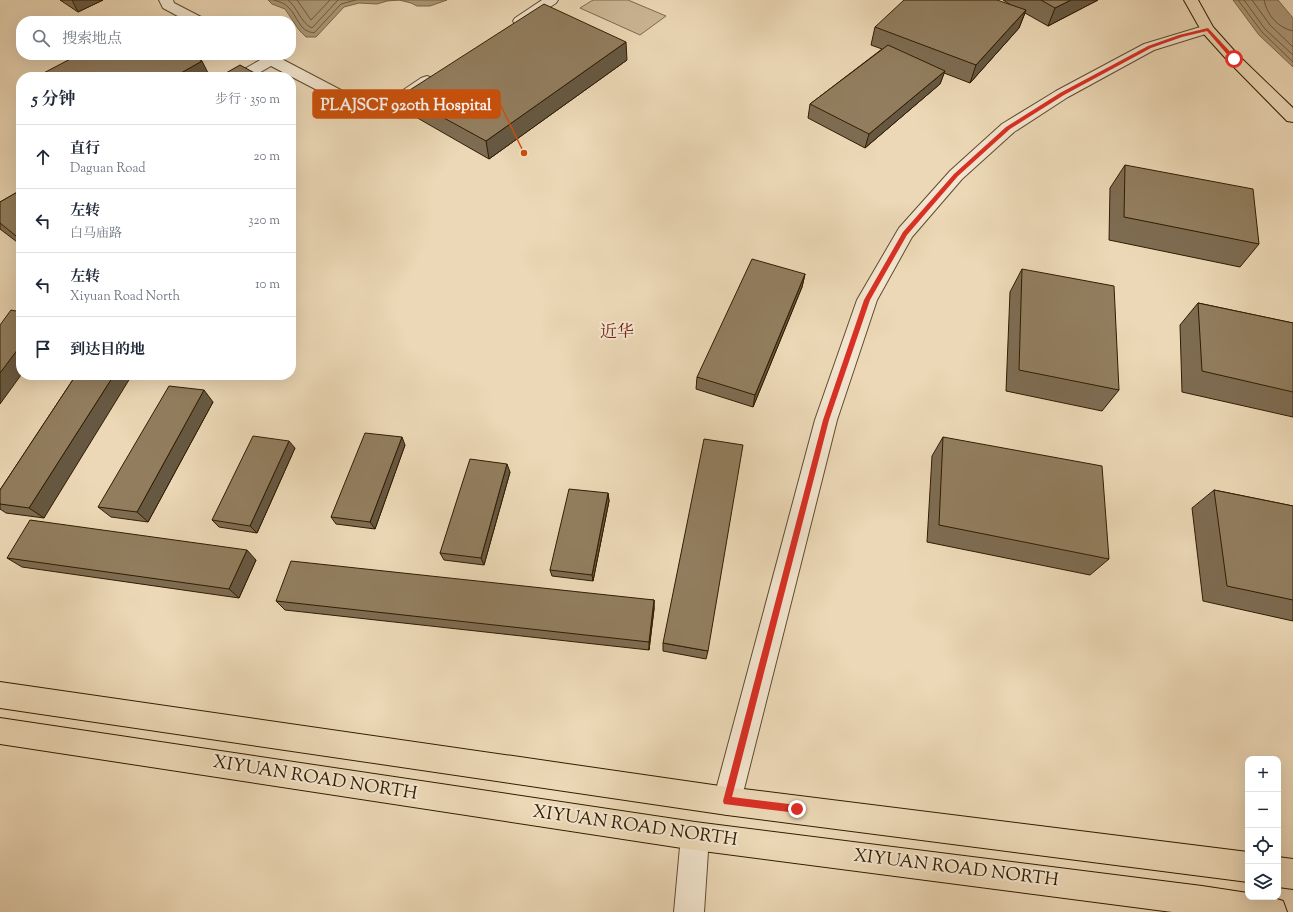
<!DOCTYPE html>
<html lang="zh">
<head>
<meta charset="utf-8">
<style>
	body { margin:0; font-family:"Sorts Mill Goudy","Noto Serif SC",serif; background:#f6f6f7; color:#1f2937 }
	.controls { position:absolute; right:12px; bottom:12px; display:grid; overflow:hidden; border-radius:8px; box-shadow:0 4px 16px #0002 }
	.controls button { width:36px; height:36px; display:grid; place-items:center; padding:0; border:0; border-bottom:1px solid #e0e1e3; background:#fff; color:#1f2937; font:20px sans-serif }
	.stop { position:absolute; width:12px; height:12px; margin:-9px; border:3px solid #d93025; border-radius:50%; background:#fff }
	.stop.end { background:#d93025; border-color:#fff; box-shadow:0 1px 4px #0008 }
	.list { margin:0; padding:0; list-style:none }
	h2 { display:flex; justify-content:space-between; align-items:center; height:52px; margin:0; padding:0 16px; font-size:17px }
	h2 small { font-size:13px; font-weight:400; color:#747a83 }
	.list li { display:grid; grid-template-columns:26px 1fr auto; gap:12px; align-items:center; box-sizing:border-box; height:64px; padding:0 16px; border-top:1px solid #e0e1e3 }
	.list b { display:block; font-size:15px; white-space:nowrap }
	.list p { margin:0; font-size:13px; white-space:nowrap; color:#747a83 }
	.list em { font-size:13px; font-style:normal; color:#747a83 }
	.icon { flex:none; width:22px; height:22px; fill:none; stroke:currentColor; stroke-width:2; stroke-linecap:round; stroke-linejoin:round }
	.map { position:relative; flex:none; width:1293px; height:912px; overflow:hidden }
	.search { position:absolute; background:#fff; box-shadow:0 4px 16px #0002; left:16px; top:16px; width:280px; height:44px; display:flex; align-items:center; gap:10px; box-sizing:border-box; padding:0 14px; border-radius:16px; color:#747a83; font-size:15px }
	.panel { position:absolute; background:#fff; box-shadow:0 4px 16px #0002; left:16px; top:72px; width:280px; height:308px; border-radius:16px }
	.map>svg:first-child { display:block }
	.green { fill:#ccb897; stroke:#7e6a4c }
	.water { fill:#ac9878; stroke:#7a6648 }
	.lines { fill:none; stroke-linecap:round; stroke-linejoin:round }
	.shore { stroke:#6e5a3c; stroke-width:1 }
	.minor-casing { stroke:#5f4b2e; stroke-width:2 }
	.major-casing { stroke:#301c00; stroke-width:2 }
	.minor { fill:#f3e6d0; fill-rule:evenodd }
	.major { fill:#ecd8b6; fill-rule:evenodd }
	.wall { fill:#7e6c52; stroke:#301c00 }
	.shaded-wall { fill:#665842; stroke:#301c00 }
	.building { fill:#927e5f; stroke:#301c00 }
	.route { fill:#d93025 }
	.labels { text-anchor:middle; dominant-baseline:central; stroke-width:4; stroke-linejoin:round; paint-order:stroke }
	.quarter-label { font-size:17px; fill:#7a1f14; stroke:#f3e6d0 }
	.near-street-label { font-size:18px; fill:#301c00; stroke:#f3e6d0 }
	.leader { fill:none; stroke:#cc500a; stroke-width:1.5 }
	.callout-dot { fill:#cc500a; stroke:#f3e6d0; stroke-width:1.5 }
	.callout { fill:#cc500a; stroke:#cc500a; stroke-width:1.5 }
	.callout-label { font-size:16px; text-anchor:middle; font-weight:bold; fill:#fff }
</style>
</head>
<body>
<div class="map">
<svg width="1293" height="912" viewBox="0 0 1293 912">
	<rect width="100%" height="100%" fill="#ecd8b6"/>
	<filter id="stains"><feTurbulence type="fractalNoise" baseFrequency=".005" numOctaves="4"/><feColorMatrix values="0 0 0 0 .2 0 0 0 0 .09 0 0 0 0 .02 0 0 0 .5 -.17"/></filter>
	<radialGradient id="worn" r=".72"><stop offset=".6" stop-color="#630" stop-opacity="0"/><stop offset="1" stop-color="#630" stop-opacity=".3"/></radialGradient>
	<path class="green" d="M593,0H628L666,16L640,35L580,8Z"/>
	<path class="water" d="M268,0H447L430,6H417L411,3L399,0L387,1L377,4L359,3L344,7L316,37H306L299,30L285,9L272,4Z
		M1233,0H1278L1293,18V67L1259,35Z"/>
	<g class="lines">
		<path class="shore" d="M274,0C279,2 285,3 288,7C298,16 298,31 314,33L341,4L356,0
			M288,0C298,8 300,22 312,28L338,0
			M297,0L311,20L330,0
			M1238,0L1262,32L1293,62
			M1244,0L1265,29L1293,55
			M1252,0L1270,25L1293,47
			M1264,0C1267,15 1278,28 1293,31"/>
		<defs>
			<path id="minor" d="M159,0H173L174,3L203,18L205,21H187L163,8Z
				M542,0H558L556,3L525,24L520,25L515,24L513,21L515,18Z
				M1207,25L1212,26L1214,29L1212,32L1154,50L1068,97L1014,132L962,179L912,237L877,300L837,420L741,801L737,811L727,815L717,811L713,801L815,420L857,300L899,228L950,171L1002,124L1056,91L1144,44Z
				M254,55H274L358,99L371,103L387,101L421,78L427,76L433,78L435,81L433,84L397,108L370,113L346,105L271,66L252,77H233L236,74L260,60Z
				M695,822L705,826L709,836L704,912H674L681,836L685,826Z"/>
			<path id="major" d="M1184,0H1198L1213,27L1239,56L1293,108V122L1287,121L1229,62L1202,32Z
				M0,682L727,787L1248,852V882L727,815L0,708Z
				M0,718L695,822L1202,886L1248,893V897H1271L1283,901L1287,912H1172L695,850L0,744Z
				M1278,857L1293,859V889L1278,887Z"/>
		</defs>
		<use href="#minor" class="minor-casing"/>
		<use href="#major" class="major-casing"/>
		<use href="#minor" class="minor"/>
		<use href="#major" class="major"/>
	</g>
	<path class="wall" d="M60,0H103L78,12Z
		M1003,0H1098L1048,26L1025,13L1019,28L970,83L944,73L940,84L865,148L808,118L810,104L882,49L871,45L875,27L1011,5Z
		M627,60L489,159L407,112L402,95Z
		M1125,165L1259,244L1240,267L1109,240L1110,188Z
		M21,190V245L0,229V202Z
		M1022,269L1119,390L1102,411L1006,391L1010,292Z
		M805,274L802,287L753,407L696,389L697,377Z
		M1198,303L1293,323V417L1182,392L1180,325Z
		M76,375L44,518L6,513L0,509V490Z
		M213,402L148,522L111,517L98,507Z
		M943,437L1109,559L1090,575L927,542L932,456Z
		M405,445L375,529L336,524L331,517Z
		M295,448L257,533L219,527L212,520Z
		M510,472L484,565L444,560L440,553Z
		M1214,490L1293,506V621L1203,601L1192,508Z
		M608,493L609,501L593,581L552,576L550,570Z
		M7,558L256,560L239,598L22,567Z
		M654,600V609L649,650L285,610L276,601Z
		M663,643L708,651L706,659L663,651Z"/>
	<path class="shaded-wall" d="M72,0H103L78,12Z
		M1071,0H1098L1048,26L1055,8Z
		M1026,10L1019,28L970,83L976,65Z
		M626,42L627,60L489,159L486,141Z
		M202,61L210,77H174Z
		M945,71L940,84L865,148L869,134Z
		M805,274L802,287L753,407L755,395Z
		M21,345V375L0,404V373Z
		M114,375H132L44,518L29,508Z
		M204,390L213,402L148,522L137,512Z
		M402,437L405,445L375,529L370,522Z
		M289,441L295,448L257,533L250,526Z
		M507,464L510,472L484,565L481,558Z
		M608,493L609,501L593,581L592,575Z
		M247,550L256,560L239,598L229,589Z
		M654,600V609L649,650V642Z"/>
	<path class="building" d="M904,0H997L1026,10L976,65L875,27Z
		M1041,0H1071L1055,8Z
		M544,4L626,42L486,141L402,95Z
		M888,45L945,71L869,134L810,104Z
		M78,55H191L202,61L174,77H36Z
		M240,65L262,77H219Z
		M1125,165L1253,189L1259,244L1124,217Z
		M21,190V240L0,223V202Z
		M752,259L805,274L755,395L697,377Z
		M1022,269L1114,286L1119,390L1019,370Z
		M1198,303L1293,323V392L1202,371Z
		M11,310L21,312V345L0,373V325Z
		M76,375H114L29,508L0,504V490Z
		M169,386L204,390L137,512L98,507Z
		M365,433L402,437L370,522L331,517Z
		M253,436L289,441L250,526L212,520Z
		M943,437L1102,466L1109,559L939,525Z
		M704,439L743,445L708,651L663,643Z
		M470,459L507,464L481,558L440,553Z
		M569,489L608,493L592,575L550,570Z
		M1214,490L1293,506V600L1227,586Z
		M30,520L247,550L229,589L7,558Z
		M291,561L654,600L649,642L276,601Z"/>
	<path class="route" d="M1208,28L1236,58V60H1232L1207,31L1182,37L1151,48L1064,95L1010,129L958,176L907,235L870,300L829,420L732,797L797,805L800,806L801,809L800,812L797,813L724,804L723,801L823,420L864,300L903,232L954,174L1006,127L1060,93L1148,46L1179,35Z"/>
	<g class="labels">
		<g class="quarter-label">
			<text x="617" y="333">近华</text>
		</g>
		<g class="near-street-label">
			<text transform="translate(315 779) rotate(9)">XIYUAN ROAD NORTH</text>
			<text transform="translate(635 827) rotate(8)">XIYUAN ROAD NORTH</text>
			<text transform="translate(956 869) rotate(7)">XIYUAN ROAD NORTH</text>
		</g>
	</g>
	<path class="leader" d="M524 153L500 104"/>
	<circle class="callout-dot" cx="524" cy="153" r="4"/>
	<rect class="callout" x="313" y="90" width="187" height="28" rx="4"/>
	<g class="callout-label">
		<text x="406" y="110">PLAJSCF 920th Hospital</text>
	</g>
	<rect width="100%" height="100%" filter="url(#stains)"/>
	<rect width="100%" height="100%" fill="url(#worn)"/>
</svg>
<div class="controls">
<button>+</button>
<button>−</button>
<button><svg class="icon" aria-label="locate" viewBox="0 0 24 24"><circle cx="12" cy="12" r="6"/><path d="M12 2v4M12 18v4M2 12h4M18 12h4"/></svg></button>
<button><svg class="icon" aria-label="layers" viewBox="0 0 24 24"><path d="M12 4l9 5-9 5-9-5zM3 14l9 5 9-5"/></svg></button>
</div>
<div class="stop" style="left:1234px;top:59px"></div>
<div class="stop end" style="left:797px;top:809px"></div>
<div class="search"><svg class="icon" aria-label="search" viewBox="0 0 24 24"><circle cx="10" cy="10" r="6"/><path d="M15 15l6 6"/></svg>搜索地点</div>
<section class="panel">
<h2>5 分钟<small>步行 · 350 m</small></h2>
<ul class="list">
<li><svg class="icon" aria-label="ahead" viewBox="0 0 24 24"><path d="M12 20V5M6 11l6-6 6 6"/></svg><div><b>直行</b><p>Daguan Road</p></div><em>20 m</em></li>
<li><svg class="icon" aria-label="left" viewBox="0 0 24 24"><path d="M17 20v-9H6M10 6l-5 5 5 5"/></svg><div><b>左转</b><p>白马庙路</p></div><em>320 m</em></li>
<li><svg class="icon" aria-label="left" viewBox="0 0 24 24"><path d="M17 20v-9H6M10 6l-5 5 5 5"/></svg><div><b>左转</b><p>Xiyuan Road North</p></div><em>10 m</em></li>
<li><svg class="icon" aria-label="arrive" viewBox="0 0 24 24"><path d="M6 21V4h12l-3 4 3 4H6"/></svg><div><b>到达目的地</b></div></li>
</ul>
</section>
</div>
</body>
</html>
